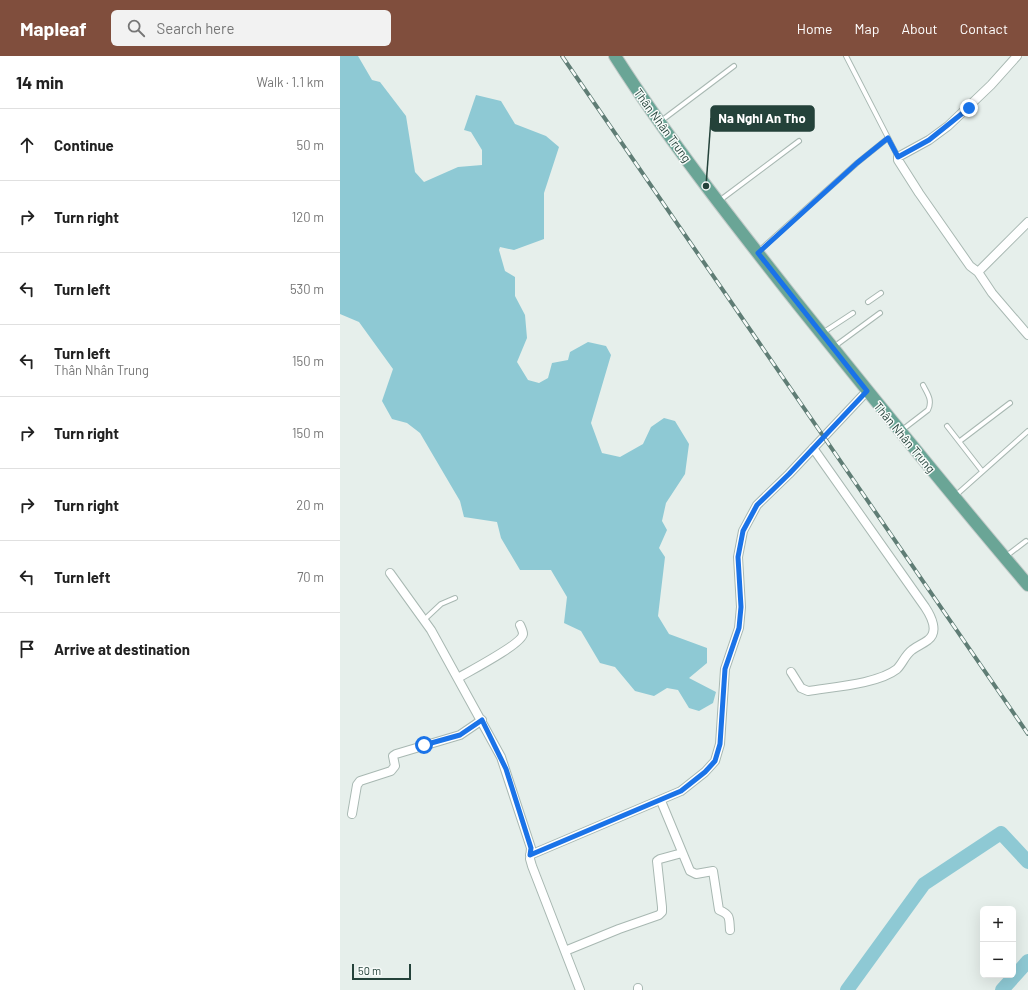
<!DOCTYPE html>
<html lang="en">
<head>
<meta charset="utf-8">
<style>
	body { margin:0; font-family:Barlow,sans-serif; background:#f2f2f2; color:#222 }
	.controls { position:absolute; right:12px; bottom:12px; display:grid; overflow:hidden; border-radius:6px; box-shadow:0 4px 16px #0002 }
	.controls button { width:36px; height:36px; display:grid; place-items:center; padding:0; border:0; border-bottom:1px solid #e0e0e0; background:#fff; color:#222; font:20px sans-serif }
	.scale { position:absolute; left:12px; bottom:10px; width:59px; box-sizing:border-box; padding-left:4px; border:2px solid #24423a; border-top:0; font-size:11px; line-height:14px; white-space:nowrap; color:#24423a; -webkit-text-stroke:3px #f7fbf9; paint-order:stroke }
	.stop { position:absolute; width:12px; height:12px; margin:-9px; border:3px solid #1a73e8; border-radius:50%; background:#fff }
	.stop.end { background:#1a73e8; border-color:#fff; box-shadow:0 1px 4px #0008 }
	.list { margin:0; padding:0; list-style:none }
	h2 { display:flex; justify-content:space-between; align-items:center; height:52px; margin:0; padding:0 16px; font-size:17px }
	h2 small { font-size:13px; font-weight:400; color:#767676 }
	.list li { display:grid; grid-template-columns:26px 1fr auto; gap:12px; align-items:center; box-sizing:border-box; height:72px; padding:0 16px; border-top:1px solid #e0e0e0 }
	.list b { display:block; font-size:15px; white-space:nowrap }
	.list p { margin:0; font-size:13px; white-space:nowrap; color:#767676 }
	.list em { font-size:13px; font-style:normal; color:#767676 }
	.icon { flex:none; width:22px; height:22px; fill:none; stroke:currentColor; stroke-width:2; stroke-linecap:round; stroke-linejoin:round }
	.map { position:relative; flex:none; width:688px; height:934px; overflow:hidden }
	header { display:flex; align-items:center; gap:24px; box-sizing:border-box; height:56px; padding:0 20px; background:#804e3d; color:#fff }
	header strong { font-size:19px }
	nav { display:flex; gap:22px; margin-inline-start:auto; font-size:14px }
	.search { width:280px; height:36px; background:#f2f2f2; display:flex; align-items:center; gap:10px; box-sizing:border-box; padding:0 14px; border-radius:6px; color:#767676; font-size:15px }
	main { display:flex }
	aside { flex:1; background:#fff }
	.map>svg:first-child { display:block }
	.water { fill:#8ec9d4 }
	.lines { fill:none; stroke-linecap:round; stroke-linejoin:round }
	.river { stroke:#8ec9d4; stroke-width:14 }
	.lane-casing { stroke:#a8b8b2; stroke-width:6 }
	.street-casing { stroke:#a8b8b2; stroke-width:10 }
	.primary-casing { stroke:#c2cac8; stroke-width:14 }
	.lane { stroke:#fff; stroke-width:4 }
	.street { stroke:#fff; stroke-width:8 }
	.primary { stroke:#6aa596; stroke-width:12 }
	.rail-casing { stroke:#5f7d75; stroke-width:4 }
	.rail { stroke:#f7fbf9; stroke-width:2.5; stroke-dasharray:8; stroke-linecap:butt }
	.route { stroke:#1a73e8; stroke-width:5 }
	.labels { text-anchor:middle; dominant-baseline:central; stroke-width:3; stroke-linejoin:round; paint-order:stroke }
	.street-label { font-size:12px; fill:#24423a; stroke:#f7fbf9 }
	.leader { fill:none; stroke:#24423a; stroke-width:1.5 }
	.callout-dot { fill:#24423a; stroke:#f7fbf9; stroke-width:1.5 }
	.callout { fill:#24423a; stroke:#24423a; stroke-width:1.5 }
	.callout-label { font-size:13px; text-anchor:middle; font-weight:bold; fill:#fff }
</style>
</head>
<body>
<header>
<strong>Mapleaf</strong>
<div class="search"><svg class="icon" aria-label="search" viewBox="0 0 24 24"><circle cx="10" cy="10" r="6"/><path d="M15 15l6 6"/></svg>Search here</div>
<nav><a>Home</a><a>Map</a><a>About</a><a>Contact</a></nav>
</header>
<main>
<aside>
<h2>14 min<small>Walk · 1.1 km</small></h2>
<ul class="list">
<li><svg class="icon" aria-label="ahead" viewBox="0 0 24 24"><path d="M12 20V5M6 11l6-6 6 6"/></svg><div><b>Continue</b></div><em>50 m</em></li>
<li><svg class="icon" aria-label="right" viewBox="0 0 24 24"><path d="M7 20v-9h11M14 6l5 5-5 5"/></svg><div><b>Turn right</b></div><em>120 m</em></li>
<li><svg class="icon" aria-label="left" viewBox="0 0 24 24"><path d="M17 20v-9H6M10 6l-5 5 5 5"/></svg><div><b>Turn left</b></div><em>530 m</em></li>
<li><svg class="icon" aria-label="left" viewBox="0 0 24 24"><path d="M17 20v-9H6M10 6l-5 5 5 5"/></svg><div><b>Turn left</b><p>Thân Nhân Trung</p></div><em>150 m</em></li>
<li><svg class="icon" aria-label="right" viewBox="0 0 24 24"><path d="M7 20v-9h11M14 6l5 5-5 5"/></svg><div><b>Turn right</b></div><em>150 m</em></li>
<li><svg class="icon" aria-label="right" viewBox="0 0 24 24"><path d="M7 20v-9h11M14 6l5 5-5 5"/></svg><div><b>Turn right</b></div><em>20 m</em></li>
<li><svg class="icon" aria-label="left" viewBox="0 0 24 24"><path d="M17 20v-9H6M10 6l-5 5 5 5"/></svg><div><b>Turn left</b></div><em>70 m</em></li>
<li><svg class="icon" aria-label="arrive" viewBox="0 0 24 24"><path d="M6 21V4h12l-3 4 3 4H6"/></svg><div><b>Arrive at destination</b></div></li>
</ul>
</aside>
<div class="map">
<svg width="688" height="934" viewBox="0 0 688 934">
	<rect width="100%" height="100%" fill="#e6efeb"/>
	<path class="water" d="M0,0H18L32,24L40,26L66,60L75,116L84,126L118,111L142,109V94L131,76L124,74L136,39L161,45L175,68L206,80L219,91L204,137V183L174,194L160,191L159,194L165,215L175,221V240L185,259L187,282L177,306L188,324L199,327L208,322L212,307L228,304L230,296L248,286L266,290L271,299L251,367L262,397L280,401L303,388L311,371L324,362L335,365L349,388L345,418L326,447L322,465L327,474L319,492L325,501L318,560L329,578L367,592V607L349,622L376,636L373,647L359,655L349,652L338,634L327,632L314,640L295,635L275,611L260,607L241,575L224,567L227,541L211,514H180L161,482L157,466L124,461L120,445L80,377L67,367L52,363L42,345L53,313L19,266L0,258Z"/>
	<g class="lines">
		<path class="river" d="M507,934L584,828L661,777L688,806
			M662,934L688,905"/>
		<defs>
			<path id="lane" d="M506,0L558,101
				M321,65L394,10
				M379,145L459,85
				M419,195L517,107L548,82
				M528,246L541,237
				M484,276L513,257
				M495,290L540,257
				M607,370L642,415
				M562,374L588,354C593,344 587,337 583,329
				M620,385L670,347
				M615,440L688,375
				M665,501L686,485
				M85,563L101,548L115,542"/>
			<path id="street" d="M688,166L638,216L652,237L688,279
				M638,216L630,210L579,137L558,104V101L589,84L608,70L651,29L677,0
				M50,517L91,574L161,701L191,792L190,803L192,810L240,934
				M451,616L461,632L468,635C492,631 538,628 557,613C563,607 565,599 572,594C577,590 583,588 588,584C599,576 591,560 585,551L473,392
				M118,622C128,616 182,588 183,578C183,575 181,571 180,569
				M321,745L350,815L356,818L373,815L379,854C391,859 389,862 390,874
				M12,758L17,729L20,725L51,715L55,710L53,700L56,698L120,679L142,664
				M190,799L341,735L365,716L375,705L380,688L385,613L399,572L401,551L398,501L403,475L417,449L449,418L527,335
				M225,895L279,873L319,859L322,856V851L317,805L320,803L342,797
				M298,934V932"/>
			<path id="primary" d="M275,0C330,86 394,167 457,247C533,342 609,436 688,529"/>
		</defs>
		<use href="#lane" class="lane-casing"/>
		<use href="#street" class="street-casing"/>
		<use href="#primary" class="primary-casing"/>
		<use href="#lane" class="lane"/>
		<use href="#street" class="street"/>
		<use href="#primary" class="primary"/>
		<defs>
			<path id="rail" d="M222,0L688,678"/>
		</defs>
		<use href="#rail" class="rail-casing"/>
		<use href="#rail" class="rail"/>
	</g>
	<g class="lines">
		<path class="route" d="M84,689L120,679L142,664L166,713L191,792L190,799L341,735L365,716L375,705L380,688L385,613L399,572L401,551L398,501L403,475L417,449L449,418L527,335L418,197L517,107L548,82L558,101L589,84L629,52"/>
	</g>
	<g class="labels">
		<g class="street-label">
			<text transform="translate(323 69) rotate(54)">Thân Nhân Trung</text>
			<text transform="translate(565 381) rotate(50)">Thân Nhân Trung</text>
		</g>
	</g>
	<path class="leader" d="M366 130L371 62"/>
	<circle class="callout-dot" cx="366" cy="130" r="4"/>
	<rect class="callout" x="371" y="50" width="103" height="25" rx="4"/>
	<g class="callout-label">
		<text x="422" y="67">Na Nghi An Tho</text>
	</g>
</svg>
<div class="controls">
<button>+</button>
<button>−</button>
</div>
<div class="scale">50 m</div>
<div class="stop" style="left:84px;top:689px"></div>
<div class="stop end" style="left:629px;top:52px"></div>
</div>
</main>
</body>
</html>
